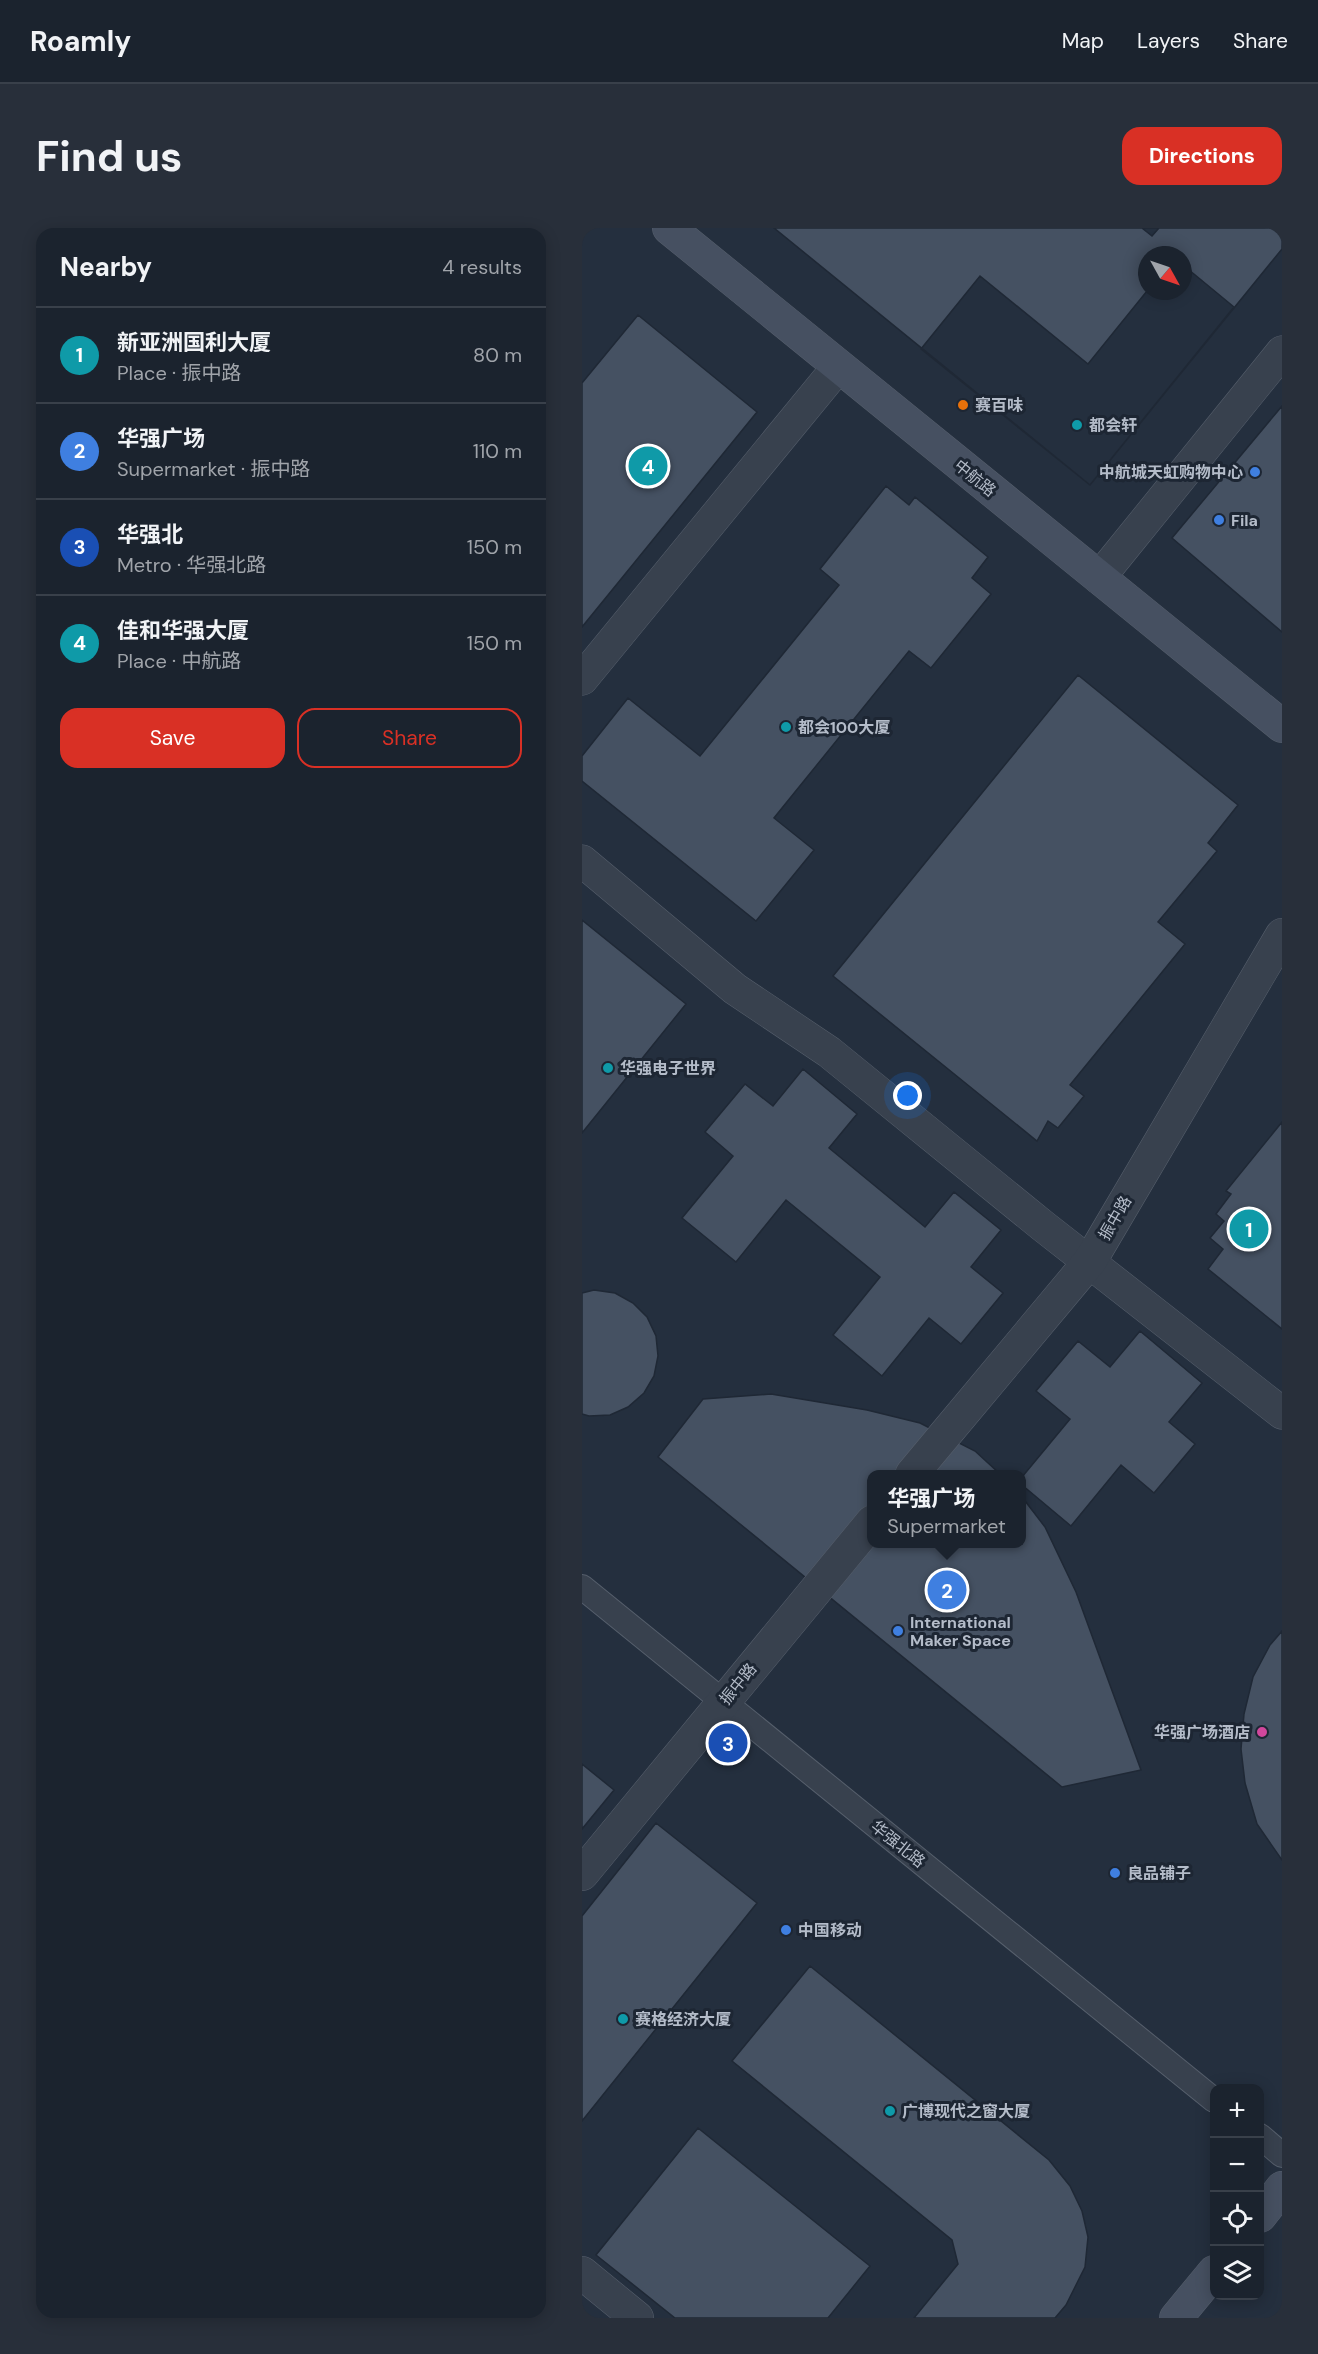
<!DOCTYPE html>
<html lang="en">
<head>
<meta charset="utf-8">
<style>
	body { margin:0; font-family:"DM Sans","Noto Sans SC",sans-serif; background:#282f3a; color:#f1f3f6 }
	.controls { position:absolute; right:18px; bottom:18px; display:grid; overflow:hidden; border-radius:12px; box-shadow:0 3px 15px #0003 }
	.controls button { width:54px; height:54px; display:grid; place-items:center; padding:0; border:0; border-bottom:2px solid #39404a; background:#1b232e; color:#f1f3f6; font:30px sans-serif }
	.compass { position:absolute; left:556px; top:18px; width:54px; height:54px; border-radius:50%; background:#1b232e; box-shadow:0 3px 15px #0003; rotate:130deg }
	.you { position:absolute; left:326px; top:868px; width:21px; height:21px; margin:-15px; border:4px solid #fff; border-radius:50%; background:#1a73e8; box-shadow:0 0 0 9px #1a73e833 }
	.badge { display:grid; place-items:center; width:39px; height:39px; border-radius:50%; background:#d93025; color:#fff; font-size:20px; font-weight:700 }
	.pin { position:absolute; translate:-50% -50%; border:3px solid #fff; box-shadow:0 2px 6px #0006 }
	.popup { position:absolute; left:285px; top:1242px; width:159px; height:78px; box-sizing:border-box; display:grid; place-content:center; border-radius:12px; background:#1b232e; filter:drop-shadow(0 2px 4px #0005); font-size:20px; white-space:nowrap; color:#a0a4aa }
	.popup b { font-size:22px; color:#f1f3f6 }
	.popup::after { content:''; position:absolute; left:50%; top:100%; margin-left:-12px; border:12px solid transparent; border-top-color:#1b232e }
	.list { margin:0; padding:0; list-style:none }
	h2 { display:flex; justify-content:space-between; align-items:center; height:78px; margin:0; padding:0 24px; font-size:26px }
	h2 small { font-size:20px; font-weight:400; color:#a0a4aa }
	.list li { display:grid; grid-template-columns:39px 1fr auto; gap:18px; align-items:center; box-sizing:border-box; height:96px; padding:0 24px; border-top:2px solid #39404a }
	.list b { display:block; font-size:22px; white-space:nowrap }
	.list p { margin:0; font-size:20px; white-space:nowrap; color:#a0a4aa }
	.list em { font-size:20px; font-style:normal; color:#a0a4aa }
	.actions { display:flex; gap:12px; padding:18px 24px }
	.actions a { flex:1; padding:14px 0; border:2px solid #d93025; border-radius:18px; text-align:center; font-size:21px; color:#d93025 }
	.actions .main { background:#d93025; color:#fff }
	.icon { flex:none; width:33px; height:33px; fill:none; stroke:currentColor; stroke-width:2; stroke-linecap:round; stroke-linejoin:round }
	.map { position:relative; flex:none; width:700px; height:2090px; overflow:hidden; border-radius:18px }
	header { display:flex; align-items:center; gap:36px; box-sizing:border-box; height:84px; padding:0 30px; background:#1b232e; border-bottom:2px solid #39404a }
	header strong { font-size:28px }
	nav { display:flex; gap:33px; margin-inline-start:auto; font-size:21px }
	.intro { display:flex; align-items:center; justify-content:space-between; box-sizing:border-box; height:144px; padding:0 36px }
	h1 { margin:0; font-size:42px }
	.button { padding:15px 27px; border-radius:18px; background:#d93025; color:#fff; font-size:21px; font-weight:700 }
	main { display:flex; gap:36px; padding:0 36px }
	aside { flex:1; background:#1b232e; border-radius:18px; box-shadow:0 3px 15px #0003 }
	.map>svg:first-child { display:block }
	.building { fill:#455162; stroke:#1f2835; stroke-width:1.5; fill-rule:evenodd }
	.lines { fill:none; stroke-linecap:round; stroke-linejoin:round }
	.pedestrian-casing { stroke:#565f6c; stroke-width:26 }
	.minor-casing { stroke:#565f6c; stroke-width:33 }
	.tertiary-casing { stroke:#565f6c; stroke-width:34 }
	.secondary-casing { stroke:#565f6c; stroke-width:34 }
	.pedestrian { stroke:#38414e; stroke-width:24 }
	.minor { stroke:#38414e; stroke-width:32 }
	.tertiary { stroke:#38414e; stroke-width:33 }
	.secondary { stroke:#465061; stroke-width:33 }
	.food-dot { fill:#e8710a; stroke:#1d2633; stroke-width:2 }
	.culture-dot { fill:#0f9aa8; stroke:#1d2633; stroke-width:2 }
	.shop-dot { fill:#3f7fe0; stroke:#1d2633; stroke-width:2 }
	.hotel-dot { fill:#d1479c; stroke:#1d2633; stroke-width:2 }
	.labels { text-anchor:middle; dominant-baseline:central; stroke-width:6; stroke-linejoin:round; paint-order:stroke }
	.poi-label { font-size:16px; font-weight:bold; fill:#b4bcc9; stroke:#1d2633; text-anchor:start }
	.street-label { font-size:16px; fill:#b4bcc9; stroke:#1d2633 }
</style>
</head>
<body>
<header>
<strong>Roamly</strong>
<nav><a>Map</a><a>Layers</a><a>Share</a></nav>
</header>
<div class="intro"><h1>Find us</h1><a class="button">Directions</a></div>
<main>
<aside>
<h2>Nearby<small>4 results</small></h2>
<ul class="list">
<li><span class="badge" style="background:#0f9aa8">1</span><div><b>新亚洲国利大厦</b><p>Place · 振中路</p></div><em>80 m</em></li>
<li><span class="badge" style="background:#3f7fe0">2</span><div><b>华强广场</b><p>Supermarket · 振中路</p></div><em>110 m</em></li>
<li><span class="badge" style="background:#1a4fb4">3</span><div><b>华强北</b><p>Metro · 华强北路</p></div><em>150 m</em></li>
<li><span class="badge" style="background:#0f9aa8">4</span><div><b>佳和华强大厦</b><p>Place · 中航路</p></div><em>150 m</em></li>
</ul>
<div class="actions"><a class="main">Save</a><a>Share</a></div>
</aside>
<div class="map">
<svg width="700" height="2090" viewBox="0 0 700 2090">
	<rect width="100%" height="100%" fill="#242f3e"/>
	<path class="building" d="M192,0H700V21L508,257ZM565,27H601V63H565Z
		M560,0H577L570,8Z
		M601,37L652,79L508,257L339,121L398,48L506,136L565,63H601Z
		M56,87L175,184L0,399V155Z
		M700,178V404L590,310Z
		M304,258L327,277L333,269L406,329L390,350L409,366L349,440L327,423L192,590L232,622L174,693L0,553V528L46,470L118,528L257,357L238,341Z
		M496,447L656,577L626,615L635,623L576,694L603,716L488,857L502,868L476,900L466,893L455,913L251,748Z
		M0,692L104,776L0,905Z
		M221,841L275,886L247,920L343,999L372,964L419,1002L389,1039L421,1065L379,1116L347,1090L300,1148L251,1107L298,1049L204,972L154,1034L100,990L151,928L123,904L163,856L191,878Z
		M700,894V1101L626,1041L641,1021L628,1010L642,993L634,986L649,966L644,963Z
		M12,1062L33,1065L51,1075L65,1089L74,1108L76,1128L72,1148L62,1165L46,1179L28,1187L7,1188L0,1186V1065Z
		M558,1103L620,1155L587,1194L613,1216L572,1265L539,1237L489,1298L440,1257V1249L488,1191L454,1163L496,1113L528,1139Z
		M189,1166L285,1182L338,1195L393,1223L418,1246H290V1316H440V1269L463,1299L494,1364L559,1542L480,1559L76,1229L121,1171Z
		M700,1403V1632L675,1596L663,1555L659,1521L662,1486L671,1449L688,1417Z
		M0,1536L32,1562L0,1601Z
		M74,1595L175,1675L0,1893V1688Z
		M228,1738L467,1932L488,1958L500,1983L506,2009L503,2039L484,2077L473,2090H332L376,2036L370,2012L150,1833Z
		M116,1900L288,2038L246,2090H93L14,2027Z"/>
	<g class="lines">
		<defs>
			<path id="pedestrian" d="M0,1359L632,1872
				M678,1908L700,1927"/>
			<path id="minor" d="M517,350L700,124
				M0,451L256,139
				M0,633L153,761L247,824L461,998L700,1185"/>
			<path id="tertiary" d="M330,1246L508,1033L700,707
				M0,1646L290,1294
				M0,2045L55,2090"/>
			<path id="secondary" d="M87,0L700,498
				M678,1988L700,1960
				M594,2090L632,2044"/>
		</defs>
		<use href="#pedestrian" class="pedestrian-casing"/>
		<use href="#minor" class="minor-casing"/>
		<use href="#tertiary" class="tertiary-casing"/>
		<use href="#secondary" class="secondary-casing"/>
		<use href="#pedestrian" class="pedestrian"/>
		<use href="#minor" class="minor"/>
		<use href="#tertiary" class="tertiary"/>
		<use href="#secondary" class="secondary"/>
	</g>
	<circle class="food-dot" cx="381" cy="177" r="6"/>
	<g class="culture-dot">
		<circle cx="495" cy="197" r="6"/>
		<circle cx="204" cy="499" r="6"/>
		<circle cx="26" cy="840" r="6"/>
		<circle cx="41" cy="1791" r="6"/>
		<circle cx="308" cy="1883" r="6"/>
	</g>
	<g class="shop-dot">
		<circle cx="673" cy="244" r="6"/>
		<circle cx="637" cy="292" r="6"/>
		<circle cx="316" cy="1403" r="6"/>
		<circle cx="533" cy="1645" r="6"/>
		<circle cx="204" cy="1702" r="6"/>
	</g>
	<circle class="hotel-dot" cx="680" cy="1504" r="6"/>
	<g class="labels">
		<g class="poi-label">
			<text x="393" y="177">赛百味</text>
			<text x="507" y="197">都会轩</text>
			<text x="661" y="244" text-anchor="end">中航城天虹购物中心</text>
			<text x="649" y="292">Fila</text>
			<text x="216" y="499">都会100大厦</text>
			<text x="38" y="840">华强电子世界</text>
			<text x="328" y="1394">International<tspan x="328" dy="18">Maker Space</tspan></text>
			<text x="668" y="1504" text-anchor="end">华强广场酒店</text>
			<text x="545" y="1645">良品铺子</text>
			<text x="216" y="1702">中国移动</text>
			<text x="53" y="1791">赛格经济大厦</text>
			<text x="320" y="1883">广博现代之窗大厦</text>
		</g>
		<g class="street-label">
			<text transform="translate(393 250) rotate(39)">中航路</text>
			<text transform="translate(533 990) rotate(-60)">振中路</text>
			<text transform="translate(156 1456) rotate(-51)">振中路</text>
			<text transform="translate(316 1616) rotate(39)">华强北路</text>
		</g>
	</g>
</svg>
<div class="controls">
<button>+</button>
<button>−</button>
<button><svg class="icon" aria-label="locate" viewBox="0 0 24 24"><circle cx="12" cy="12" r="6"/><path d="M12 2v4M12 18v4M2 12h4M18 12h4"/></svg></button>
<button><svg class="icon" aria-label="layers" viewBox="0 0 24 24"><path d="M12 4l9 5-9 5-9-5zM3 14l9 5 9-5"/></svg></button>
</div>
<svg class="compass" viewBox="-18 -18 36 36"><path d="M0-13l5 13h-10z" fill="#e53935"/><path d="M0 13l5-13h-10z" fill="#a0a4aa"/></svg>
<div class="you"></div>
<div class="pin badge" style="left:667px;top:1001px;background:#0f9aa8">1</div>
<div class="pin badge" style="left:365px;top:1362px;background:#3f7fe0">2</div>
<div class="popup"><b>华强广场</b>Supermarket</div>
<div class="pin badge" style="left:146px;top:1515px;background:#1a4fb4">3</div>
<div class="pin badge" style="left:66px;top:238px;background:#0f9aa8">4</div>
</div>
</main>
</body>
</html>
